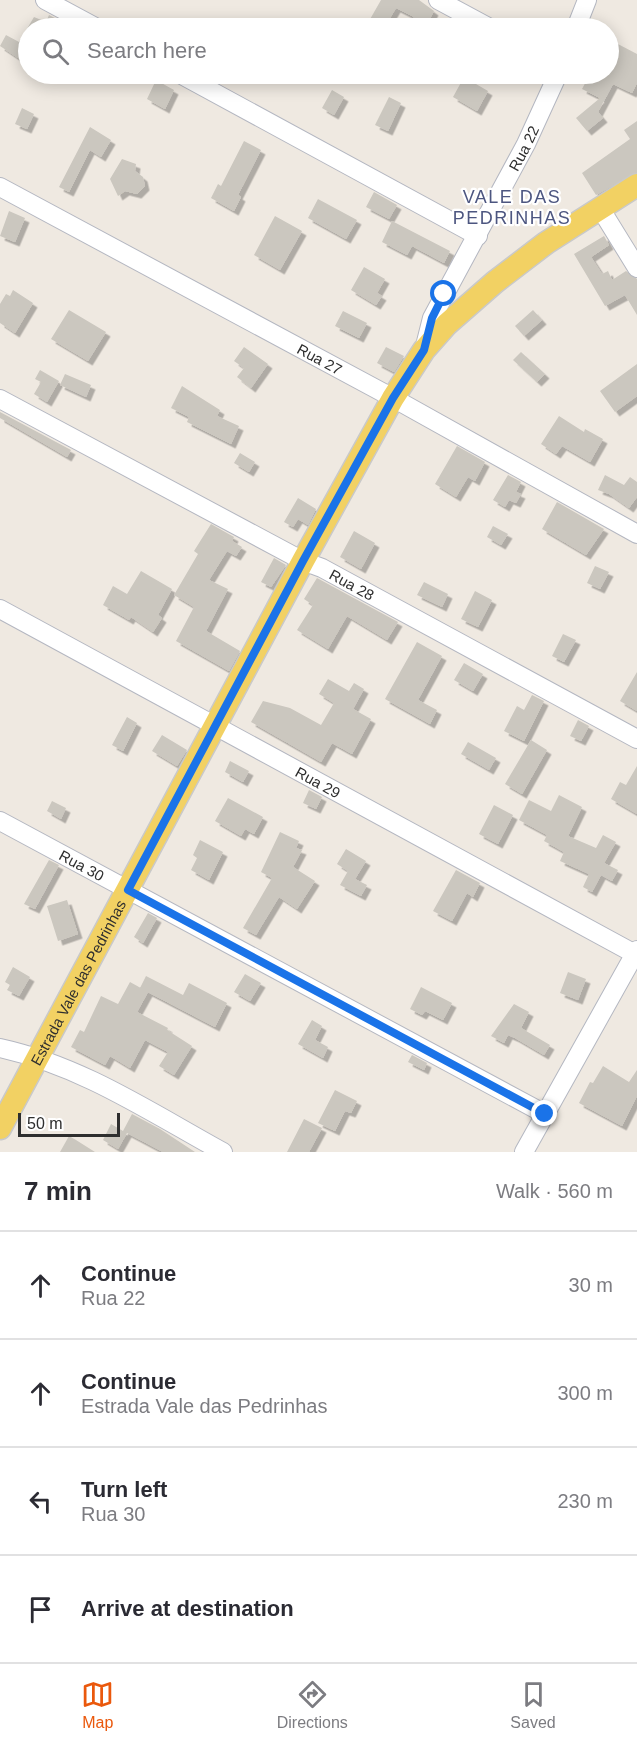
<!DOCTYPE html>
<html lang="en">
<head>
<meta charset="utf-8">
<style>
	body { margin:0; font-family:Helvetica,sans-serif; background:#f7f7f7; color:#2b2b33 }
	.scale { position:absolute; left:18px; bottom:15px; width:102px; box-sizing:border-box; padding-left:6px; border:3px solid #2e2e2e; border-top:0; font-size:16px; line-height:21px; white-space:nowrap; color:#2e2e2e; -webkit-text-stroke:4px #fff; paint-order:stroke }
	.stop { position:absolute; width:18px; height:18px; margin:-14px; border:4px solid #1a73e8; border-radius:50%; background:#fff }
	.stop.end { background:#1a73e8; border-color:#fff; box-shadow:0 2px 6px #0008 }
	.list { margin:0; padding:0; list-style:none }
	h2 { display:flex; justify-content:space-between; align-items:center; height:78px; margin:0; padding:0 24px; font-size:26px }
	h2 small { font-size:20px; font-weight:400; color:#7c7c81 }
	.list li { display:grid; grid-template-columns:39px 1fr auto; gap:18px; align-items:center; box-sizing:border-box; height:108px; padding:0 24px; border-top:2px solid #e1e1e2 }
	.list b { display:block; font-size:22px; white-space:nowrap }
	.list p { margin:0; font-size:20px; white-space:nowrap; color:#7c7c81 }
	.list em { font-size:20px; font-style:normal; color:#7c7c81 }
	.icon { flex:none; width:33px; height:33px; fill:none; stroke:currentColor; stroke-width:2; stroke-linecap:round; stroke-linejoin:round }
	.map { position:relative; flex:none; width:637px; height:1152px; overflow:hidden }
	.search { position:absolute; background:#fff; box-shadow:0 3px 15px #0003; left:18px; right:18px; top:18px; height:66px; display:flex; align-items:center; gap:15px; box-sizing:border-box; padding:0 21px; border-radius:33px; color:#7c7c81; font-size:22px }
	.sheet { height:510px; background:#fff }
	nav { display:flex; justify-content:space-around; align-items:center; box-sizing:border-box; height:84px; border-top:2px solid #e1e1e2; background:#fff; font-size:16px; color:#7c7c81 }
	nav a { display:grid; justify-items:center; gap:3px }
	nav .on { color:#ea580c }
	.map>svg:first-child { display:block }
	.building { fill:#cbc7bf; filter:url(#shadow) }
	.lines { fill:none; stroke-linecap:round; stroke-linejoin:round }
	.minor-casing { stroke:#b4b7c1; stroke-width:20 }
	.major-casing { stroke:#c9c9c9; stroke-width:25 }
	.minor { stroke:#fff; stroke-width:18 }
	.major { stroke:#f2d163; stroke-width:22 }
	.route { stroke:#1a73e8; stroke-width:8 }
	.labels { text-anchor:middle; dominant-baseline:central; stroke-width:4.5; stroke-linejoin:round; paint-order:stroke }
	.street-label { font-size:15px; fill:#2e2e2e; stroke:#fff }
	.quarter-label { font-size:18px; letter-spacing:1.5px; fill:#4d5680; stroke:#fff }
</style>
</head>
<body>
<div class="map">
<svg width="637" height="1152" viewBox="0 0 637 1152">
	<defs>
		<filter id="shadow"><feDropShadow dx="4.5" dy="4.5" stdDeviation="0" flood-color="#0004"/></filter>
	</defs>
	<rect width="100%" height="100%" fill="#efe9e1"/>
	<path class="building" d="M381,0H419L434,11L425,28H408L414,17L396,8L384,28H365Z
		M49,15L74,28H28V54L24,62L0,46L6,35L19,42L34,17L46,22Z
		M616,43L637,54V83L632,93L613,84L598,112L603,118L587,131L576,118L600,98L582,89L590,74H609V60Z
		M464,77L488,91L477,111L453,97Z
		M156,80L174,90L165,109L147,99Z
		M332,90L344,97L334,115L322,108Z
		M389,97L401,103L388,131L375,125Z
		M22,108L34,114L27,129L15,124Z
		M637,121V172L596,195L582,173L630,139L624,130Z
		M90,127L111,140L101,157L90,150L69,192L59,187Z
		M244,141L261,150L238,195L241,197L234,211L211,198L218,184L221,186Z
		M122,159L136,164L135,171L143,177L145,186L137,194L125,191L118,196L110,179Z
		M374,192L397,205L389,219L366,207Z
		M318,199L357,220L346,239L308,218Z
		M9,211L25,218L15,242L0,236Z
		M275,216L302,231L280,270L254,255Z
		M392,221L450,251L444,263L412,246L407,255L382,242Z
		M604,236L609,245L591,257L602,274L608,271L612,280L626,271L637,279V315L625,295L605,306L574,254Z
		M364,267L385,279L377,293L382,296L376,305L351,290Z
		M13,290L33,303L15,333L0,323V304L6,294L10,296Z
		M69,310L106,332L88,361L51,339Z
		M533,310L542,320L524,336L515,326Z
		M343,311L367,323L359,338L335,326Z
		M244,347L268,364L251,388L237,377L244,368L234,361Z
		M386,347L404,356L394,372L377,363Z
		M521,352L545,374L537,382L513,360Z
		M637,364V396L615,412L600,391Z
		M40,370L59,381L47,402L34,394L41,382L35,379Z
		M65,374L91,385L86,397L60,385Z
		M182,386L220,410L217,416L239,426L231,444L187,422L189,417L171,408Z
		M0,412L71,450L67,457L0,418Z
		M559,416L584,432L585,429L603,439L590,462L562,446L556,454L541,444Z
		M457,446L485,462L475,481L468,477L456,497L435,484Z
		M240,453L255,462L249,472L234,463Z
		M508,475L521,482L516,492L521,494L516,503L509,500L505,507L493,500Z
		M605,475L624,485L630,477L637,482V497L629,508L609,494L598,490Z
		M298,498L316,509L308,525L298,519L293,527L284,522Z
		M557,502L604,529L586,555L542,529Z
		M211,524L234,537L232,541L242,547L236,556L227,551L209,580L228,589L206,631L240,651L229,671L176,641L194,607L174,595L198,554L194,551Z
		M493,526L508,534L501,545L487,537Z
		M354,531L375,543L361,569L340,557Z
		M274,558L286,565L271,587L261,582Z
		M595,566L609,572L600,589L587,583Z
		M141,571L172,589L158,615L162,618L153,632L131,617L129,620L103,605L113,586L127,594Z
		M317,578L398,622L387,640L347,616L328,649L297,630L313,605L304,599Z
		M424,582L448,594L442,607L417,595Z
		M475,591L492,600L478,627L461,619Z
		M563,634L576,640L564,662L552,656Z
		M417,642L442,656L418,700L437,710L430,724L385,699Z
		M464,663L483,674L473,691L454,680Z
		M637,672V711L620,701Z
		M328,679L349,691L354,683L364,689L353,709L371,719L352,754L332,743L321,762L251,722L263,701L290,708L321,725L334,703L319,694Z
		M532,695L544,701L524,741L504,731L517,706L524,710Z
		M127,717L137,723L123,751L112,745Z
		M578,720L589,726L581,741L570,736Z
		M162,735L187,750L177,766L152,751Z
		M531,740L547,750L522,794L505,784Z
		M468,742L496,758L489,770L461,754Z
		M230,761L249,771L243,782L225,772Z
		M637,766V814L611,799L620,782L626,785Z
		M309,790L322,797L316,809L303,803Z
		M559,795L582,807L568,836L596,848L603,835L616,842L604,863L618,870L612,881L601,875L592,892L583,887L589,874L560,861L564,852L544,841L547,835L519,820L529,800L551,811Z
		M228,798L263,817L254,834L245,829L241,836L215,821Z
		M52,801L66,808L61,819L47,811Z
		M494,805L513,815L498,844L479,834Z
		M280,832L299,841L296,848L302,850L293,867L315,881L297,909L279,897L256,935L243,928L272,878L261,872Z
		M200,840L223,852L209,880L191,870L197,858L193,855Z
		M346,849L366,861L355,879L367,885L361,896L340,885L348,871L337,864Z
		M49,860L59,865L35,909L24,904Z
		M456,870L480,883L473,897L467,893L452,921L433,911Z
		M67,900L78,934L58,941L47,906Z
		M148,913L157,918L143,943L134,937Z
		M13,967L30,977L19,996L7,990L10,985L5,982Z
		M568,972L586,979L578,1000L560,993Z
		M245,974L261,983L250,1001L234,992Z
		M146,976L183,995L189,983L227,1003L215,1027L140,988Z
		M130,982L148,992L137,1012L168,1028L167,1030L192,1046L174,1075L159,1066L168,1052L145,1040L130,1068L110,1056L105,1065L71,1047L80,1030L84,1032L101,996L118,1004Z
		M421,987L452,1003L443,1020L425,1011L422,1015L410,1009Z
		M514,1004L529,1012L521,1028L550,1045L544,1055L515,1038L508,1035L504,1043L491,1036Z
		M312,1020L322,1026L315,1040L328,1047L323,1058L298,1044Z
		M412,1055L427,1063L424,1070L408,1062Z
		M603,1066L629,1082L637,1070V1096L622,1126L579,1103L590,1082L593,1083Z
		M335,1090L357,1101L351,1113L345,1111L335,1131L318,1123Z
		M132,1114L160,1129L195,1152H163L127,1133L118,1149L103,1140L111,1124L123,1131Z
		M304,1119L322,1128L309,1152H287Z
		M69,1136L76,1140L95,1152H60Z"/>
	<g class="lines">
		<defs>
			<g id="minor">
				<path d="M45,0L97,28"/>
				<path d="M438,0L490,28"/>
				<path d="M576,28L587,0"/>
				<path d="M180,74L478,236"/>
				<path id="s1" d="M0,187L393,398L637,534"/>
				<path d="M600,208L637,268"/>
				<path id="s2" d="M424,350L432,318L526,144L558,74"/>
				<path id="s3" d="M0,399L303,561L322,568L637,739"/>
				<path id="s4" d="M0,609L635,954"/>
				<path id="s5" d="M0,821L545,1114"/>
				<path d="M0,1048C82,1066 150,1112 223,1152"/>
				<path d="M524,1152L637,950"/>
			</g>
			<g id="major">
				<path id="s6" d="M0,1128L303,561L393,398L424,350L447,324L495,282L546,243L637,185"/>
			</g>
		</defs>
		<use href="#minor" class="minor-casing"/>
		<use href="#major" class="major-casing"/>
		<use href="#minor" class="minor"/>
		<use href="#major" class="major"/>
	</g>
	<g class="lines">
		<path class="route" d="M444,294L432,318L424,350L393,398L303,561L128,890L545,1114"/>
	</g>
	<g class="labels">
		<g class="street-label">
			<text stroke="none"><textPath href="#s2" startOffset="226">Rua 22</textPath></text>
			<text stroke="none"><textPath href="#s1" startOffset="363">Rua 27</textPath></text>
			<text stroke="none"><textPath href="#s3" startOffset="398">Rua 28</textPath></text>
			<text stroke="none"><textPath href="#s4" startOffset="362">Rua 29</textPath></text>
			<text stroke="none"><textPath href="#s5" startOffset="93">Rua 30</textPath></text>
			<text stroke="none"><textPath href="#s6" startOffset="165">Estrada Vale das Pedrinhas</textPath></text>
		</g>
		<g class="quarter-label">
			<text x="512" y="197">VALE DAS<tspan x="512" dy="21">PEDRINHAS</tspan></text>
		</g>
	</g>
</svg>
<div class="scale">50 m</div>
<div class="stop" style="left:444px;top:294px"></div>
<div class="stop end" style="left:545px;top:1114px"></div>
<div class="search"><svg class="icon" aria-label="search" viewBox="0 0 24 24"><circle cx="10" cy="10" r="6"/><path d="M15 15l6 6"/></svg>Search here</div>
</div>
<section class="sheet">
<h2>7 min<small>Walk · 560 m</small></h2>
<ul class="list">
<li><svg class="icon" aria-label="ahead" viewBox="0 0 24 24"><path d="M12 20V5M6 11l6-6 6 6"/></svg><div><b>Continue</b><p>Rua 22</p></div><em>30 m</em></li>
<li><svg class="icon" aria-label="ahead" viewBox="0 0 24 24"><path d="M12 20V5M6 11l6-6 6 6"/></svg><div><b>Continue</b><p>Estrada Vale das Pedrinhas</p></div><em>300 m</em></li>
<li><svg class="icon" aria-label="left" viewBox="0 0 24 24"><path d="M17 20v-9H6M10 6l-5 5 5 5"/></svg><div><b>Turn left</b><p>Rua 30</p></div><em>230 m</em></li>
<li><svg class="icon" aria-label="arrive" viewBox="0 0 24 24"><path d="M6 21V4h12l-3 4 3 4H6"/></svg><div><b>Arrive at destination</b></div></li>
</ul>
</section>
<nav>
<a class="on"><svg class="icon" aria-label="map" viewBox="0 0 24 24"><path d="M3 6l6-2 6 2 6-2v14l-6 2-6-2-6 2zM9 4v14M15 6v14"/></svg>Map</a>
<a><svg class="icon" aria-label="directions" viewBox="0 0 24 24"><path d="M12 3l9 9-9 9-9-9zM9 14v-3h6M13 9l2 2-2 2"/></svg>Directions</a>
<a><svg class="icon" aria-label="saved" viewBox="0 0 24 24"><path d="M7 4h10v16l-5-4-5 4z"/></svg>Saved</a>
</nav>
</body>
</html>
